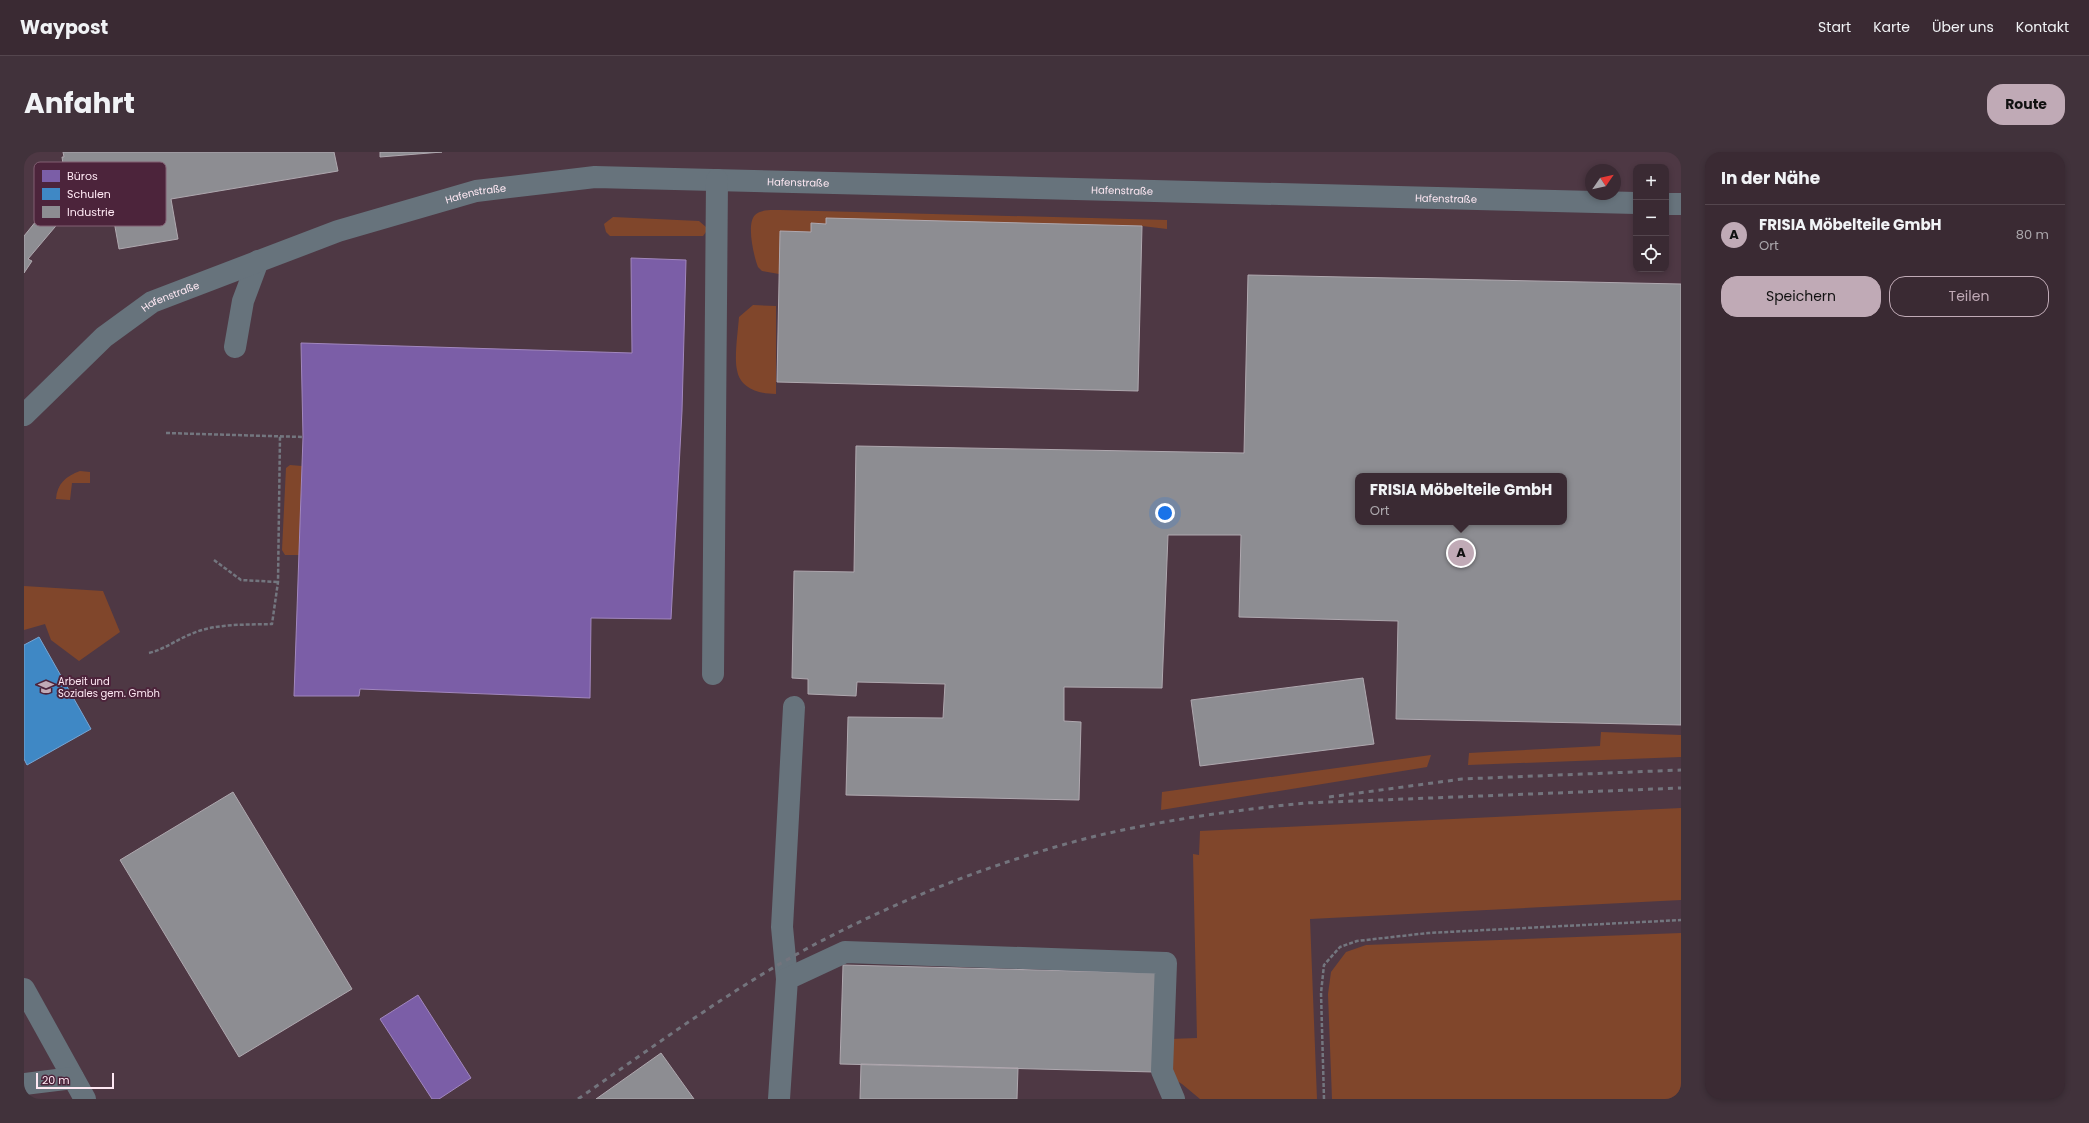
<!DOCTYPE html>
<html lang="de">
<head>
<meta charset="utf-8">
<style>
	body { margin:0; font-family:Poppins,sans-serif; background:#41323b; color:#f1f3f6 }
	.controls { position:absolute; right:12px; top:12px; display:grid; overflow:hidden; border-radius:8px; box-shadow:0 2px 6px #0003 }
	.controls button { width:36px; height:36px; display:grid; place-items:center; padding:0; border:0; border-bottom:1px solid #54464e; background:#3a2a33; color:#f1f3f6; font:20px sans-serif }
	.compass { position:absolute; left:1561px; top:12px; width:36px; height:36px; border-radius:50%; background:#3a2a33; box-shadow:0 2px 6px #0003; rotate:56deg }
	.scale { position:absolute; left:12px; bottom:10px; width:78px; box-sizing:border-box; padding-left:4px; border:2px solid #fee8f3; border-top:0; font-size:11px; line-height:14px; white-space:nowrap; color:#fee8f3; -webkit-text-stroke:3px #4c243b; paint-order:stroke }
	.you { position:absolute; left:1141px; top:361px; width:14px; height:14px; margin:-10px; border:3px solid #fff; border-radius:50%; background:#1a73e8; box-shadow:0 0 0 6px #1a73e833 }
	.badge { display:grid; place-items:center; width:26px; height:26px; border-radius:50%; background:#c0aab6; color:#111; font-size:13px; font-weight:700 }
	.pin { position:absolute; translate:-50% -50%; border:2px solid #fff; box-shadow:0 1px 4px #0006 }
	.popup { position:absolute; left:1331px; top:321px; width:212px; height:52px; box-sizing:border-box; display:grid; place-content:center; border-radius:8px; background:#3a2a33; filter:drop-shadow(0 1px 3px #0005); font-size:13px; white-space:nowrap; color:#aba7ac }
	.popup b { font-size:15px; color:#f1f3f6 }
	.popup::after { content:''; position:absolute; left:50%; top:100%; margin-left:-8px; border:8px solid transparent; border-top-color:#3a2a33 }
	.list { margin:0; padding:0; list-style:none }
	h2 { display:flex; justify-content:space-between; align-items:center; height:52px; margin:0; padding:0 16px; font-size:17px }
	h2 small { font-size:13px; font-weight:400; color:#aba7ac }
	.list li { display:grid; grid-template-columns:26px 1fr auto; gap:12px; align-items:center; box-sizing:border-box; height:60px; padding:0 16px; border-top:1px solid #54464e }
	.list b { display:block; font-size:15px; white-space:nowrap }
	.list p { margin:0; font-size:13px; white-space:nowrap; color:#aba7ac }
	.list em { font-size:13px; font-style:normal; color:#aba7ac }
	.actions { display:flex; gap:8px; padding:12px 16px }
	.actions a { flex:1; padding:9px 0; border:1px solid #c0aab6; border-radius:16px; text-align:center; font-size:14px; color:#c0aab6 }
	.actions .main { background:#c0aab6; color:#111 }
	.icon { flex:none; width:22px; height:22px; fill:none; stroke:currentColor; stroke-width:2; stroke-linecap:round; stroke-linejoin:round }
	.map { position:relative; flex:none; width:1657px; height:947px; overflow:hidden; border-radius:16px }
	header { display:flex; align-items:center; gap:24px; box-sizing:border-box; height:56px; padding:0 20px; background:#3a2a33; border-bottom:1px solid #54464e }
	header strong { font-size:19px }
	nav { display:flex; gap:22px; margin-inline-start:auto; font-size:14px }
	.intro { display:flex; align-items:center; justify-content:space-between; box-sizing:border-box; height:96px; padding:0 24px }
	h1 { margin:0; font-size:28px }
	.button { padding:10px 18px; border-radius:16px; background:#c0aab6; color:#111; font-size:14px; font-weight:700 }
	main { display:flex; gap:24px; padding:0 24px }
	aside { flex:1; background:#3a2a33; border-radius:16px; box-shadow:0 2px 6px #0003 }
	.map>svg:first-child { display:block }
	.green { fill:#80462b }
	.offices { fill:#7b5ea7; stroke:#a287be }
	.schools { fill:#3f88c5; stroke:#78a5d3 }
	.industry { fill:#8d8d92; stroke:#afa8af; fill-rule:evenodd }
	.lines { fill:none; stroke-linecap:round; stroke-linejoin:round }
	.path { stroke:#73767f; stroke-width:2.5; stroke-dasharray:4 2; stroke-linecap:butt }
	.minor { stroke:#67737c; stroke-width:22 }
	.rail { stroke:#73747d; stroke-width:3; stroke-dasharray:5 5; stroke-linecap:butt }
	.labels { text-anchor:middle; dominant-baseline:central; stroke-width:4; stroke-linejoin:round; paint-order:stroke }
	.street-label { font-size:10px; fill:#fee8f3; stroke:#4c243b }
	.poi-label { font-size:10px; fill:#fee8f3; stroke:#4c243b; text-anchor:start }
	.key { fill:#4c243b; stroke:#815f72; stroke-width:1 }
	.key-label { font-size:11px; fill:#fee8f3 }
</style>
</head>
<body>
<header>
<strong>Waypost</strong>
<nav><a>Start</a><a>Karte</a><a>Über uns</a><a>Kontakt</a></nav>
</header>
<div class="intro"><h1>Anfahrt</h1><a class="button">Route</a></div>
<main>
<div class="map">
<svg width="1657" height="947" viewBox="0 0 1657 947">
	<rect width="100%" height="100%" fill="#4e3844"/>
	<path class="green" d="M756,58L1143,68V77L1118,74L802,67V72L787,71V80L755,122L738,119L734,115C730,105 722,72 731,63C737,57 748,58 756,58Z
		M589,65L675,69L682,75V80L679,84H586L582,80L580,72Z
		M729,153L752,154V242C736,242 716,237 713,218C710,206 714,179 715,165Z
		M266,313L278,314L275,403H261L258,398L262,316Z
		M56,319L66,320V331H48L46,348L32,347C33,332 42,324 56,319Z
		M0,434L79,439L96,480L55,509L27,488L21,472L0,478Z
		M1577,580L1657,583V605L1444,613L1445,601L1576,594Z
		M1407,603L1403,615L1137,658L1138,640Z
		M1657,656V748L1286,767L1293,947H1176L1158,932L1146,925V887L1173,886L1169,702L1175,703L1176,679Z
		M1657,781V947H1308L1304,842L1307,820L1322,800L1342,793Z"/>
	<path class="offices" d="M607,106L662,108L658,259L647,467L567,466L566,546L336,537L335,544H270L279,285L277,191L608,201Z
		M394,843L447,926L415,947H408L356,867Z"/>
	<path class="schools" d="M15,485L67,577L3,613L0,607V493Z"/>
	<path class="industry" d="M39,0H310L314,19L147,47L154,87L95,97L88,58L48,64L47,56L4,107L8,109L0,121V84L42,32L38,5H40Z
		M356,0H418L356,5Z
		M802,66L1118,74L1114,239L753,230L756,79L787,80V71L802,72Z
		M1224,123L1657,132V573L1372,567L1374,469L1215,465L1217,383H1144L1138,536L1040,535V569L1057,570L1055,648L822,643L824,565L919,566L921,532L833,530L832,544L784,542V527L768,526L770,419L830,420L832,294L1220,301ZM1334,324H1540V370H1334Z
		M1339,526L1350,592L1176,614L1167,548Z
		M209,640L328,837L215,905L96,708Z
		M819,813L1132,821L1130,920L816,912Z
		M637,901L670,947H572Z
		M837,912L994,916L993,947H836Z"/>
	<g class="lines">
		<path class="path" d="M142,281L279,285
			M190,408L217,428L254,430
			M125,501C141,497 152,488 167,482C192,471 222,473 248,472L254,430L256,284
			M1300,947L1297,841L1300,813L1316,795L1333,789L1404,781L1657,768"/>
		<g class="minor">
			<path d="M1642,52H1657"/>
			<path d="M211,195L219,149L234,109"/>
			<path id="s1" d="M0,263L80,185L128,150L314,79L452,39L571,25L1612,51"/>
			<path d="M689,522L693,28"/>
			<path d="M763,827L758,775L770,555"/>
			<path d="M0,837L61,947"/>
			<path d="M0,932L49,926"/>
			<path d="M755,947L763,827L821,800L1142,811L1138,919L1150,947"/>
		</g>
		<path class="rail" d="M0,4L6,0
			M1305,645L1438,627L1657,618
			M554,947C639,888 723,825 817,779C897,739 984,706 1072,684C1140,668 1212,658 1281,651L1657,636"/>
	</g>
	<defs>
		<symbol id="school-bare" viewBox="-9 -9 18 18"><path d="M0-5L7-2L0 1L-7-2ZM-4 1L0 2.5L4 1V4Q0 6-4 4Z" fill="#c0aab6" stroke="#4c243b" stroke-width="2.5" paint-order="stroke"/></symbol>
	</defs>
	<g fill-rule="evenodd">
		<use href="#school-bare" x="11" y="524" width="22" height="22"/>
	</g>
	<g class="labels">
		<g class="street-label">
			<text stroke="none"><textPath href="#s1" startOffset="837">Hafenstraße</textPath></text>
			<text stroke="none"><textPath href="#s1" startOffset="1161">Hafenstraße</textPath></text>
			<text stroke="none"><textPath href="#s1" startOffset="513">Hafenstraße</textPath></text>
			<text stroke="none"><textPath href="#s1" startOffset="1485">Hafenstraße</textPath></text>
			<text stroke="none"><textPath href="#s1" startOffset="190">Hafenstraße</textPath></text>
		</g>
		<g class="poi-label">
			<text x="34" y="529">Arbeit und<tspan x="34" dy="12">Soziales gem. Gmbh</tspan></text>
		</g>
	</g>
	<rect x="10" y="10" width="132" height="64" rx="6" class="key"/>
	<rect x="18" y="18" width="18" height="12" fill="#7b5ea7"/>
	<rect x="18" y="36" width="18" height="12" fill="#3f88c5"/>
	<rect x="18" y="54" width="18" height="12" fill="#8d8d92"/>
	<g class="key-label">
		<text x="43" y="28">Büros</text>
		<text x="43" y="46">Schulen</text>
		<text x="43" y="64">Industrie</text>
	</g>
</svg>
<div class="controls">
<button>+</button>
<button>−</button>
<button><svg class="icon" aria-label="locate" viewBox="0 0 24 24"><circle cx="12" cy="12" r="6"/><path d="M12 2v4M12 18v4M2 12h4M18 12h4"/></svg></button>
</div>
<svg class="compass" viewBox="-18 -18 36 36"><path d="M0-13l5 13h-10z" fill="#e53935"/><path d="M0 13l5-13h-10z" fill="#aba7ac"/></svg>
<div class="scale">20 m</div>
<div class="you"></div>
<div class="pin badge" style="left:1437px;top:401px">A</div>
<div class="popup"><b>FRISIA Möbelteile GmbH</b>Ort</div>
</div>
<aside>
<h2>In der Nähe<small></small></h2>
<ul class="list">
<li><span class="badge">A</span><div><b>FRISIA Möbelteile GmbH</b><p>Ort</p></div><em>80 m</em></li>
</ul>
<div class="actions"><a class="main">Speichern</a><a>Teilen</a></div>
</aside>
</main>
</body>
</html>
